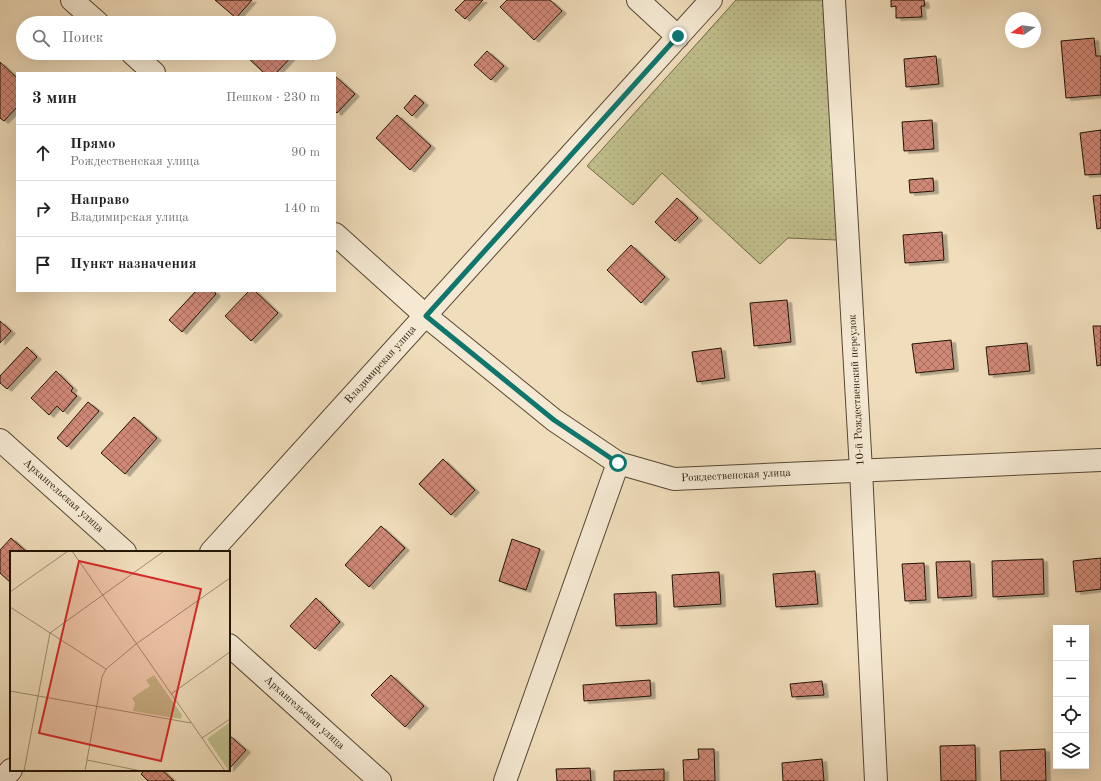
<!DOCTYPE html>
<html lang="ru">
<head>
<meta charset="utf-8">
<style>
	body { margin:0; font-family:"Old Standard TT",serif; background:#f6f6f6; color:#222 }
	.controls { position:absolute; right:12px; bottom:12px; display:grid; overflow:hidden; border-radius:0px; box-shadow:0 4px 16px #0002 }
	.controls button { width:36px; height:36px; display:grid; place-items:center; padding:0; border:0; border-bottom:1px solid #e0e0e0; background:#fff; color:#222; font:20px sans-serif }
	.compass { position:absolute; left:1005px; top:12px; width:36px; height:36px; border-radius:50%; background:#fff; box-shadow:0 4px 16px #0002; rotate:257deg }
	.stop { position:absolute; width:12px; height:12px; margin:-9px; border:3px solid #0f766e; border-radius:50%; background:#fff }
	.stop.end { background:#0f766e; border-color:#fff; box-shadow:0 1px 4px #0008 }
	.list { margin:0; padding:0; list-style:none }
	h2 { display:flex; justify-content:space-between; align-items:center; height:52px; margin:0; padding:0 16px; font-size:17px }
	h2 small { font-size:13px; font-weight:400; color:#767676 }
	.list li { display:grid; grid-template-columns:26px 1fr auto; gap:12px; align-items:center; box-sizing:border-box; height:56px; padding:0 16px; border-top:1px solid #e0e0e0 }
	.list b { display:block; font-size:15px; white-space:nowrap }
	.list p { margin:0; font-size:13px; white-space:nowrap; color:#767676 }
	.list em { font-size:13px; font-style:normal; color:#767676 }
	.icon { flex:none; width:22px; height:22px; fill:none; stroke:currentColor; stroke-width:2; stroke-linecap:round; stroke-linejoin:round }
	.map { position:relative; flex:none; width:1101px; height:781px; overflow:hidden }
	.search { position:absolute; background:#fff; box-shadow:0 4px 16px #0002; left:16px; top:16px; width:320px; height:44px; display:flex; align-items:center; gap:10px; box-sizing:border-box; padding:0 14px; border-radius:22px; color:#767676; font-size:15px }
	.panel { position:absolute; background:#fff; box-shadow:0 4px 16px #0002; left:16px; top:72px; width:320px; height:220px; border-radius:0px }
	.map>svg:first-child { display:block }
	.grass { fill:url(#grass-dots); stroke:#706a48 }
	.building { fill:url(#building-cross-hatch); stroke:#211405; filter:url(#shadow) }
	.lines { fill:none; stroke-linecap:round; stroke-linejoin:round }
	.minor-casing { stroke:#554632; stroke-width:24 }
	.tertiary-casing { stroke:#554632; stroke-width:24 }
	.minor { stroke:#f5e9d3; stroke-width:22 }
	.tertiary { stroke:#f5e9d3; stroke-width:22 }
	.route { stroke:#0f766e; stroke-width:5 }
	.labels { text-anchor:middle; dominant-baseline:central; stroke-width:3.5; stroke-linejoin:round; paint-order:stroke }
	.street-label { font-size:11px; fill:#211405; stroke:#f5e9d3 }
	.inset-road { fill:none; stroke:#9d8d72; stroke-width:1 }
	.view { fill:#d62828; fill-opacity:0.15; stroke:#d62828; stroke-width:2 }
	.inset-edge { fill:none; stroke:#211405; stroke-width:2 }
</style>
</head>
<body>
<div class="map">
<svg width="1101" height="781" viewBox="0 0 1101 781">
	<defs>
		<pattern id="grass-dots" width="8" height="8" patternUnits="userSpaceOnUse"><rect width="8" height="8" fill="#c0bf8c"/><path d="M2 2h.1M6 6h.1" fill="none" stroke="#a5a377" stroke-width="1.8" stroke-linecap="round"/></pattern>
		<pattern id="building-cross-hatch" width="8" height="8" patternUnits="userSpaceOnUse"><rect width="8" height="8" fill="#d08877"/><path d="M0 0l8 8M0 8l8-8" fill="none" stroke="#a86e60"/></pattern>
		<filter id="shadow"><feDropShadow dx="4.5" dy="2.5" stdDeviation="0" flood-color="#0004"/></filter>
	</defs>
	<rect width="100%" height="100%" fill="#f0ddbb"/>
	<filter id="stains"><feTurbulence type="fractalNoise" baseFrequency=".005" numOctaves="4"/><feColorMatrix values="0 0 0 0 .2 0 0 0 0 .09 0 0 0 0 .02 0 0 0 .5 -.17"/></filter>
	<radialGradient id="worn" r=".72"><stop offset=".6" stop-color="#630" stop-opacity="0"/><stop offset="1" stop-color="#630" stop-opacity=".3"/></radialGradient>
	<path class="grass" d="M736,0H826L837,240L788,238L760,264L662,173L633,205L587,166Z"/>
	<path class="building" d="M215,0H252L236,18Z
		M465,0H483L465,19L455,10Z
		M507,0H550L562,11L534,40L500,7Z
		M891,0H924L925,6H921L922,17L896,18V6L891,7Z
		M1094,38L1096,56H1101V95L1066,98L1061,41Z
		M487,51L504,66L491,80L474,65Z
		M247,53H293L294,54L276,73H264L245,55Z
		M936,56L939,84L906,87L904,59Z
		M0,62L17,78V107L4,121L0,118Z
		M335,76L355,94L337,113L335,111Z
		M415,95L424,103L412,116L404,108Z
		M397,115L431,146L410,170L376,138Z
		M932,120L934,149L904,151L902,122Z
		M1101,130V174L1085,175L1080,133Z
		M933,178L934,191L910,193L909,180Z
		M1101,195V228L1097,229L1093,196Z
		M677,198L698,218L675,241L655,222Z
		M942,232L944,260L905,263L903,235Z
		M631,245L665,277L641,303L607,270Z
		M196,291H214L216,294L182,332L169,320Z
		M249,291H255L278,313L251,341L225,316Z
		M787,300L791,342L754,346L750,303Z
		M0,321L11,331L0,343Z
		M1093,326H1101V365L1097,366Z
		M951,340L954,369L916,373L912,344Z
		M1027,343L1030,371L989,375L986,347Z
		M27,347L37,357L7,389L0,383V376Z
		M721,348L725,378L697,382L692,352Z
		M56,371L73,388L71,391L77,396L63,412L57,406L49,415L31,398Z
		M88,402L99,411L67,447L57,438Z
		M134,417L157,438L125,474L101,453Z
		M443,459L475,490L451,515L419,484Z
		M381,526L405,548L369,587L345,565Z
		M11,538L27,552H11V583L0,573V550Z
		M512,539L540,549L526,590L499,581Z
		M1101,558V589L1076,592L1073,561Z
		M1043,559L1044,594L993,597L992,561Z
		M970,561L972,596L938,598L936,562Z
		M924,563L926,600L905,601L902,564Z
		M815,571L818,604L776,607L773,574Z
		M719,572L721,604L674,607L672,575Z
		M656,592L657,624L616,626L614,594Z
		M316,598L340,622L315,649L290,626Z
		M391,675L424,706L405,727L371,695Z
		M650,680L651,696L584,701L583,685Z
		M822,681L824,695L792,697L790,684Z
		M229,735L246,750L229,769Z
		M975,745L976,781H941L940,746Z
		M698,749H714L715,781H684L683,760L699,759Z
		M1045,749L1046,781H1001L1000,751Z
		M822,759L824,781H783L782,763Z
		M590,768L591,781H557L556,769Z
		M664,769V781H614V771Z
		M145,770H162L174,781H148L141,774Z"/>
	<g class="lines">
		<defs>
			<path id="minor" d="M638,0L678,37
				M834,0L861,470L876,781
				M0,440L125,552
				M211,552L711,0
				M229,645L380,781
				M1,781L11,770
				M505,781L618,463"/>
			<path id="tertiary" d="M72,0L98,23
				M132,53L154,73
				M335,234L426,316L554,420L618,463L674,479L1101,460"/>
		</defs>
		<use href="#minor" class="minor-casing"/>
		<use href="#tertiary" class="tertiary-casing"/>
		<use href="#minor" class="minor"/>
		<use href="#tertiary" class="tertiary"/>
	</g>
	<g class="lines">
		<path class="route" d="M618,463L554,420L426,316L678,36"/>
	</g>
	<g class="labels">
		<g class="street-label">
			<text transform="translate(381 365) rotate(-48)">Владимирская улица</text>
			<text transform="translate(857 390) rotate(-93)">10-й Рождественский переулок</text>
			<text transform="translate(736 476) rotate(-3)">Рождественская улица</text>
			<text transform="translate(63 496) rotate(42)">Архангельская улица</text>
			<text transform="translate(304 713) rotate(42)">Архангельская улица</text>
		</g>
	</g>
	<g transform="translate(10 551)">
		<rect width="220" height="220" fill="#f0ddbb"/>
		<path d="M144,124L172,164L171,168L123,160L125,152L122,147L140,135L136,129ZM220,171V220H219L197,188Z" fill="#c0bf8c"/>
		<path class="inset-road" d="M62,0L215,220M0,41L58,0M0,56L96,118M0,140L181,172M161,143L220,101M192,187L220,168M77,209L131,220M14,220L40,82L154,0M75,220L92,126L96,118L126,93L220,27"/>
		<path class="view" d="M69,10L191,38L151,210L29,182Z"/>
		<rect width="220" height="220" class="inset-edge"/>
	</g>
	<rect width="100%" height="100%" filter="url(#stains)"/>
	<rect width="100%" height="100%" fill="url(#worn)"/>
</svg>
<div class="controls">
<button>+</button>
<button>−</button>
<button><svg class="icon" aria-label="locate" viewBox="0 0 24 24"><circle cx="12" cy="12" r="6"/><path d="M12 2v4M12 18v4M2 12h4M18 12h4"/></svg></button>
<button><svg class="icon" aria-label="layers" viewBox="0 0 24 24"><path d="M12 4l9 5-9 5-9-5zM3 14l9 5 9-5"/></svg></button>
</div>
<svg class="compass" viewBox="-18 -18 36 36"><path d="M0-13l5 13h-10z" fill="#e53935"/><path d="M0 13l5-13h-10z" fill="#767676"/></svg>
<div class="stop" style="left:618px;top:463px"></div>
<div class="stop end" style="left:678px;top:36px"></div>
<div class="search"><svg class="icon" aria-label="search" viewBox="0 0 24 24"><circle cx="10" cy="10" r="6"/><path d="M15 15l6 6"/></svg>Поиск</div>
<section class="panel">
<h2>3 мин<small>Пешком · 230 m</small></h2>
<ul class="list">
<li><svg class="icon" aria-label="ahead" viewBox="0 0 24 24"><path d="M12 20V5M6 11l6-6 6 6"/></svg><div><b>Прямо</b><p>Рождественская улица</p></div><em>90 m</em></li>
<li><svg class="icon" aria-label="right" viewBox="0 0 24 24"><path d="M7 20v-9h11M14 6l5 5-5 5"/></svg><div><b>Направо</b><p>Владимирская улица</p></div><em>140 m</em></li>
<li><svg class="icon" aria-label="arrive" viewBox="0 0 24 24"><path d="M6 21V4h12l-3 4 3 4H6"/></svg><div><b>Пункт назначения</b></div></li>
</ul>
</section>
</div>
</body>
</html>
